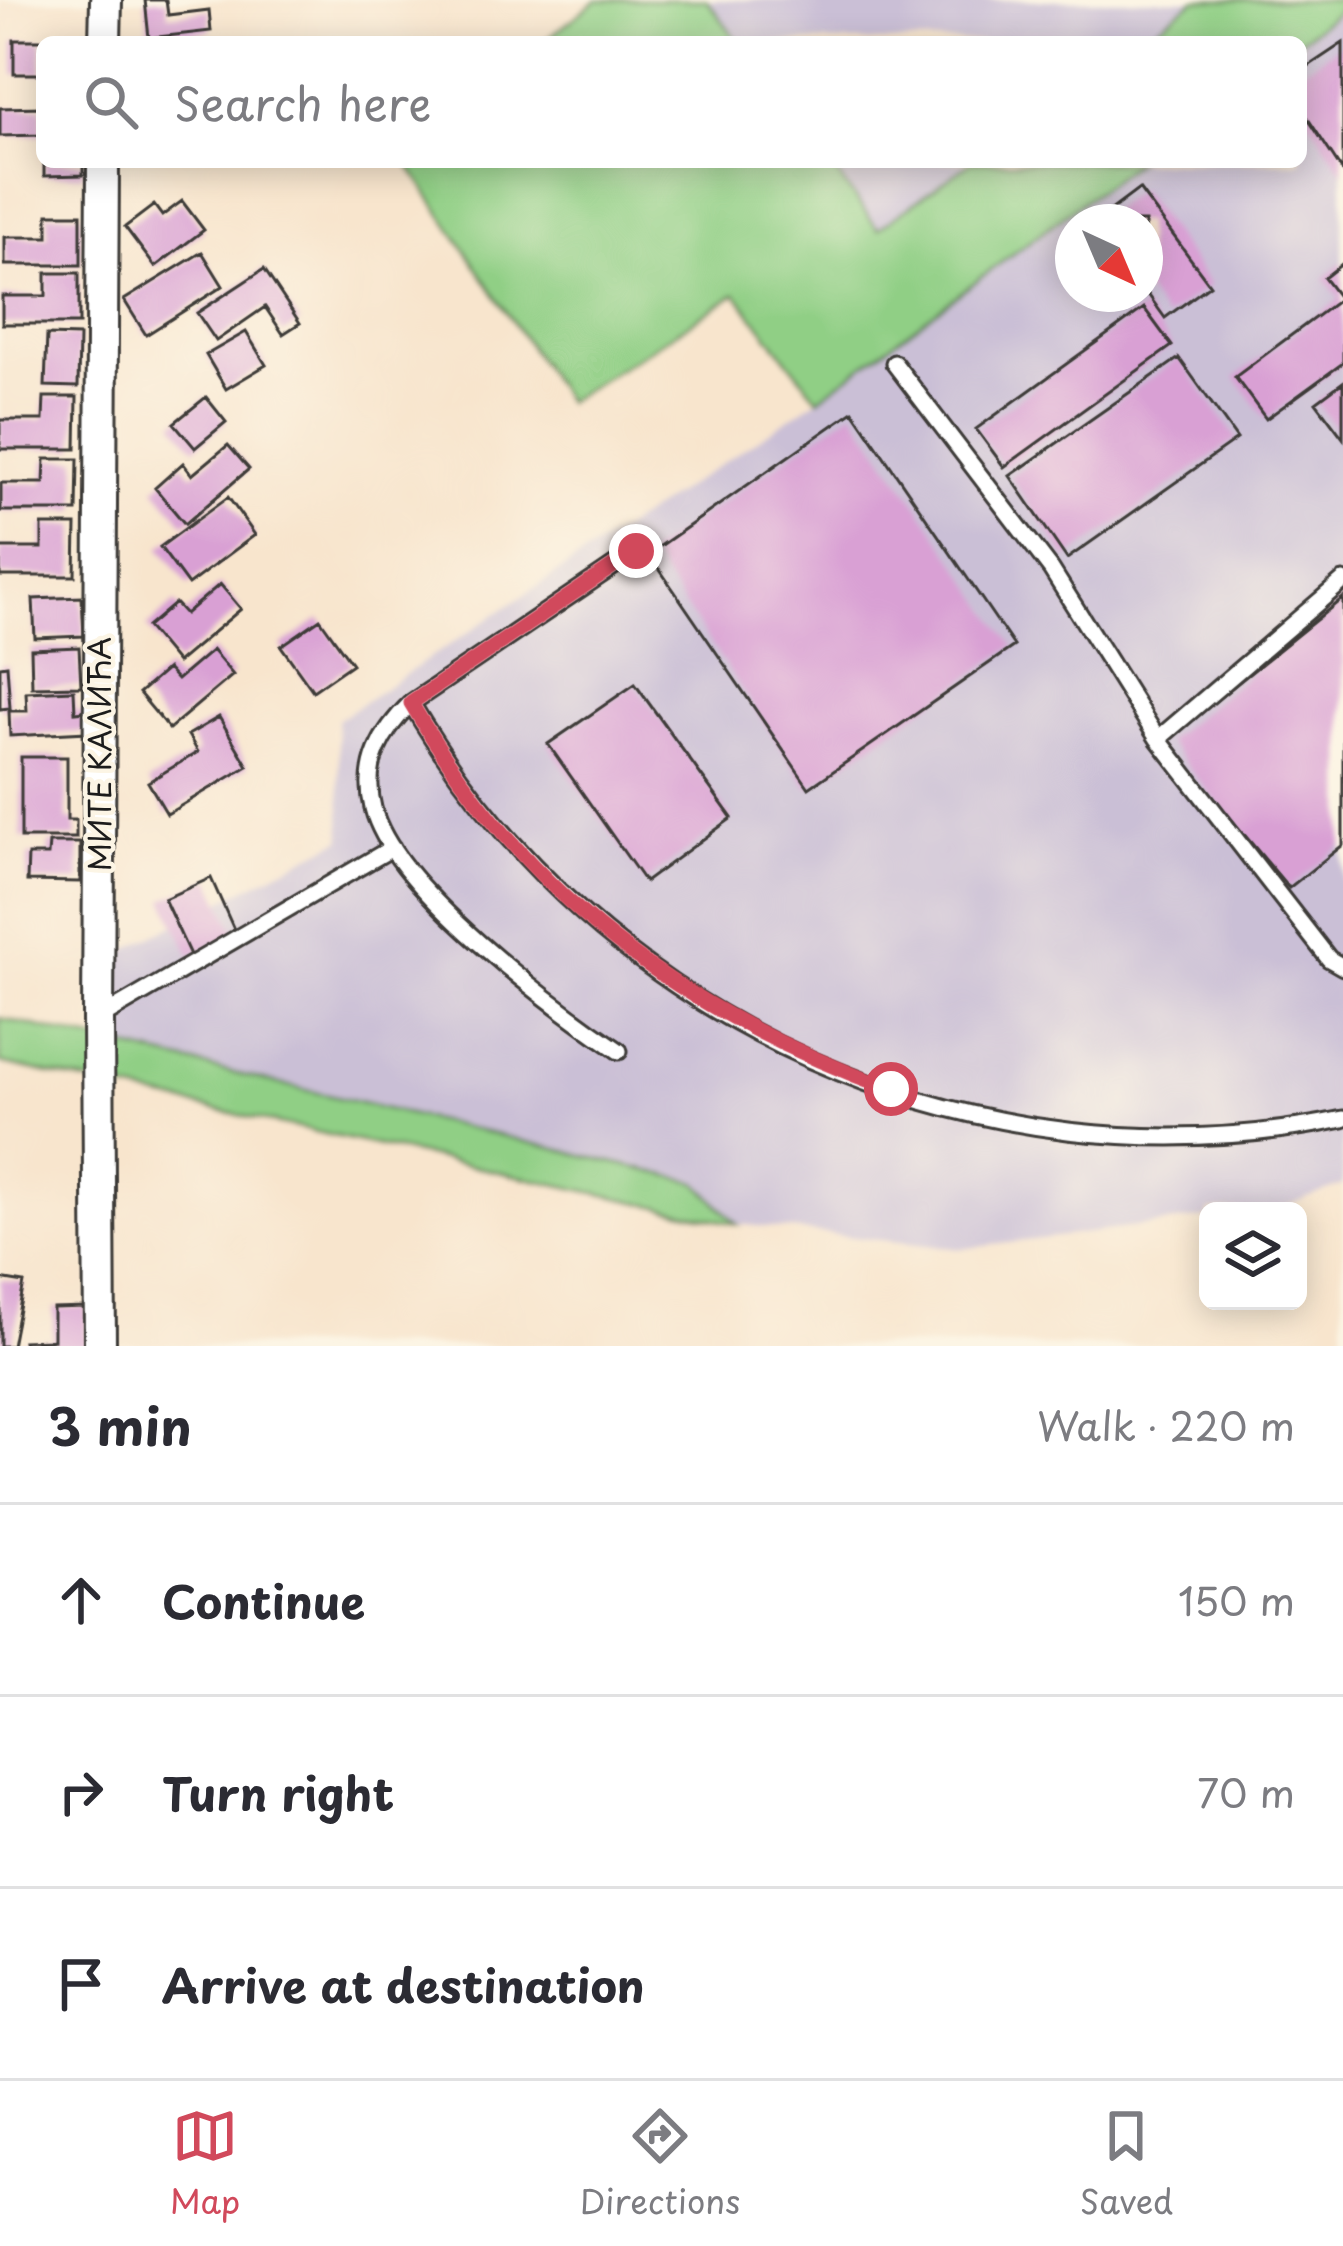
<!DOCTYPE html>
<html lang="en">
<head>
<meta charset="utf-8">
<style>
	body { margin:0; font-family:"Playpen Sans",sans-serif; background:#f7f7f7; color:#2b2b33 }
	.controls { position:absolute; right:36px; bottom:36px; display:grid; overflow:hidden; border-radius:18px; box-shadow:0 6px 30px #0003 }
	.controls button { width:108px; height:108px; display:grid; place-items:center; padding:0; border:0; border-bottom:3px solid #e1e1e2; background:#fff; color:#2b2b33; font:60px sans-serif }
	.compass { position:absolute; left:1055px; top:204px; width:108px; height:108px; border-radius:50%; background:#fff; box-shadow:0 6px 30px #0003; rotate:136deg }
	.stop { position:absolute; width:36px; height:36px; margin:-27px; border:9px solid #d1495b; border-radius:50%; background:#fff }
	.stop.end { background:#d1495b; border-color:#fff; box-shadow:0 3px 12px #0008 }
	.list { margin:0; padding:0; list-style:none }
	h2 { display:flex; justify-content:space-between; align-items:center; height:156px; margin:0; padding:0 48px; font-size:51px }
	h2 small { font-size:39px; font-weight:400; color:#7c7c81 }
	.list li { display:grid; grid-template-columns:78px 1fr auto; gap:36px; align-items:center; box-sizing:border-box; height:192px; padding:0 48px; border-top:3px solid #e1e1e2 }
	.list b { display:block; font-size:45px; white-space:nowrap }
	.list em { font-size:39px; font-style:normal; color:#7c7c81 }
	.icon { flex:none; width:66px; height:66px; fill:none; stroke:currentColor; stroke-width:2; stroke-linecap:round; stroke-linejoin:round }
	.map { position:relative; flex:none; width:1343px; height:1346px; overflow:hidden }
	.search { position:absolute; background:#fff; box-shadow:0 6px 30px #0003; left:36px; right:36px; top:36px; height:132px; display:flex; align-items:center; gap:30px; box-sizing:border-box; padding:0 42px; border-radius:18px; color:#7c7c81; font-size:45px }
	.sheet { height:732px; background:#fff }
	nav { display:flex; justify-content:space-around; align-items:center; box-sizing:border-box; height:168px; border-top:3px solid #e1e1e2; background:#fff; font-size:33px; color:#7c7c81 }
	nav a { display:grid; justify-items:center; gap:6px }
	nav .on { color:#d1495b }
	.map>svg:first-child { display:block }
	.industrial { fill:#cabfd6; fill-rule:evenodd }
	.green { fill:#90cf85; stroke:#567650; stroke-width:3 }
	.building { fill:#d9a0d4 }
	.lines { fill:none; stroke-linecap:round; stroke-linejoin:round }
	.lane-casing { stroke:#3d3a37; stroke-width:21 }
	.street-casing { stroke:#3d3a37; stroke-width:36 }
	.lane { stroke:#fff; stroke-width:15 }
	.street { stroke:#fff; stroke-width:30 }
	.route { stroke:#d1495b; stroke-width:15 }
	.labels { text-anchor:middle; dominant-baseline:central; stroke-width:9; stroke-linejoin:round; paint-order:stroke }
	.street-label { font-size:30px; fill:#1c1c1c; stroke:#fcf5e5 }
</style>
</head>
<body>
<div class="map">
<svg width="1343" height="1346" viewBox="0 0 1343 1346">
	<rect width="100%" height="100%" fill="#fcf5e5"/>
	<filter id="ink" filterUnits="userSpaceOnUse"><feTurbulence type="fractalNoise" baseFrequency=".00833" numOctaves="2"/><feDisplacementMap in="SourceGraphic" scale="24" xChannelSelector="R" yChannelSelector="G"/><feConvolveMatrix kernelMatrix="1 2 1 2 8 2 1 2 1" color-interpolation-filters="sRGB"/></filter>
	<filter id="wash" filterUnits="userSpaceOnUse"><feTurbulence type="fractalNoise" baseFrequency=".004" numOctaves="4" result="noise"/><feDisplacementMap in="SourceGraphic" scale="48" xChannelSelector="R" yChannelSelector="G"/><feGaussianBlur stdDeviation="2.7" result="paint"/><feColorMatrix in="noise" values="0 0 0 0 0 0 0 0 0 0 0 0 0 0 0 0 0 1.4 0 .05"/><feComposite in="paint" operator="in"/></filter>
	<g filter="url(#wash)">
		<rect width="100%" height="100%" fill="#f8e5cd"/>
		<path class="industrial" d="M707,0H1195L1137,42H739Z
			M1343,8V1185L1273,1210L1208,1211V1218L961,1249L737,1224L697,1182L108,1042L112,957L342,839L337,720L818,399L1136,162H1301V42H1297ZM1073,222H1145V294H1073Z
			M828,162H971L878,229Z"/>
		<path class="green" d="M597,0H707L739,42H543Z
			M1195,0H1343V8L1297,42H1137Z
			M407,162H828L878,229L971,162H1136L818,399L736,294L566,402Z
			M0,1018L697,1182L737,1224L0,1063Z"/>
		<g id="blocks">
			<path class="building" d="M145,0H166L168,15L209,10L211,31L149,38Z
				M14,40H42V74H14Z
				M1343,43V172L1301,108V71Z
				M42,107V135L0,136V108Z
				M44,162H83V175L44,176Z
				M1139,189L1210,285L1165,318L1145,290V222H1095Z
				M182,201L204,230L155,267L125,227L154,205L162,216Z
				M48,214H81V265H5V237H48Z
				M202,252L223,286L146,335L124,300Z
				M1343,263V363L1266,419L1235,377L1340,299L1324,278Z
				M264,269L300,323L283,334L265,307L216,341L197,313Z
				M46,273H79V324H2V296H46Z
				M1144,308L1172,346L1004,467L976,429Z
				M246,332L266,365L226,389L206,355Z
				M47,335L79,336L78,387L45,386Z
				M1179,358L1237,439L1067,559L1010,476Z
				M1343,382V438L1316,402Z
				M44,397H77L76,449H0V420H43Z
				M206,397L226,422L195,448L174,423Z
				M853,411L1014,646L809,788L649,554Z
				M228,445L249,469L185,524L155,488L183,463L192,475Z
				M45,459H78L77,511H1V483H44Z
				M228,497L255,535L188,585L160,547Z
				M42,525H76L75,576H0V548H42Z
				M220,584L241,609L177,663L147,627L175,603L185,614Z
				M82,597L84,636L35,638L33,599Z
				M1343,598V845L1289,888L1166,741Z
				M320,619L352,664L313,691L281,646Z
				M79,647L81,686L32,687L31,649Z
				M212,650L233,675L169,729L139,693L167,669L177,680Z
				M7,665L10,708L0,709V666Z
				M635,684L732,818L645,882L548,744Z
				M74,690L75,712L86,711L87,732L10,736L9,711H27L26,692Z
				M219,717L248,766L167,814L148,782L198,752L188,735Z
				M21,757H67V820H76V838H21Z
				M49,843H80V882L27,881L28,855H48Z
				M211,878L236,934L190,955L164,899Z
				M0,1279L24,1283L12,1346H0Z
				M86,1307V1346H24L23,1341L53,1340V1308Z"/>
		</g>
	</g>
	<g filter="url(#ink)">
		<use href="#blocks" fill-opacity="0" stroke="#3d3a37" stroke-width="3"/>
		<g class="lines">
			<defs>
				<path id="lane" d="M894,363L1051,569L1158,739L1329,959L1343,967
					M411,703C598,1024 979,1195 1343,1119
					M1158,739L1343,581
					M98,1019L392,848
					M619,1051C552,1005 393,888 373,808C362,765 381,732 411,703L636,551"/>
				<path id="street" d="M105,42L106,0
					M100,1346L98,1019L103,162"/>
			</defs>
			<use href="#lane" class="lane-casing"/>
			<use href="#street" class="street-casing"/>
			<use href="#lane" class="lane"/>
			<use href="#street" class="street"/>
		</g>
	</g>
	<g class="lines" filter="url(#ink)">
		<path class="route" d="M636,551L411,703C525,898 681,1012 891,1089"/>
	</g>
	<g class="labels">
		<g class="street-label">
			<text transform="translate(98 754) rotate(-90)">МИТЕ КАЛИЋА</text>
		</g>
	</g>
</svg>
<div class="controls">
<button><svg class="icon" aria-label="layers" viewBox="0 0 24 24"><path d="M12 4l9 5-9 5-9-5zM3 14l9 5 9-5"/></svg></button>
</div>
<svg class="compass" viewBox="-18 -18 36 36"><path d="M0-13l5 13h-10z" fill="#e53935"/><path d="M0 13l5-13h-10z" fill="#7c7c81"/></svg>
<div class="stop" style="left:891px;top:1089px"></div>
<div class="stop end" style="left:636px;top:551px"></div>
<div class="search"><svg class="icon" aria-label="search" viewBox="0 0 24 24"><circle cx="10" cy="10" r="6"/><path d="M15 15l6 6"/></svg>Search here</div>
</div>
<section class="sheet">
<h2>3 min<small>Walk · 220 m</small></h2>
<ul class="list">
<li><svg class="icon" aria-label="ahead" viewBox="0 0 24 24"><path d="M12 20V5M6 11l6-6 6 6"/></svg><div><b>Continue</b></div><em>150 m</em></li>
<li><svg class="icon" aria-label="right" viewBox="0 0 24 24"><path d="M7 20v-9h11M14 6l5 5-5 5"/></svg><div><b>Turn right</b></div><em>70 m</em></li>
<li><svg class="icon" aria-label="arrive" viewBox="0 0 24 24"><path d="M6 21V4h12l-3 4 3 4H6"/></svg><div><b>Arrive at destination</b></div></li>
</ul>
</section>
<nav>
<a class="on"><svg class="icon" aria-label="map" viewBox="0 0 24 24"><path d="M3 6l6-2 6 2 6-2v14l-6 2-6-2-6 2zM9 4v14M15 6v14"/></svg>Map</a>
<a><svg class="icon" aria-label="directions" viewBox="0 0 24 24"><path d="M12 3l9 9-9 9-9-9zM9 14v-3h6M13 9l2 2-2 2"/></svg>Directions</a>
<a><svg class="icon" aria-label="saved" viewBox="0 0 24 24"><path d="M7 4h10v16l-5-4-5 4z"/></svg>Saved</a>
</nav>
</body>
</html>
